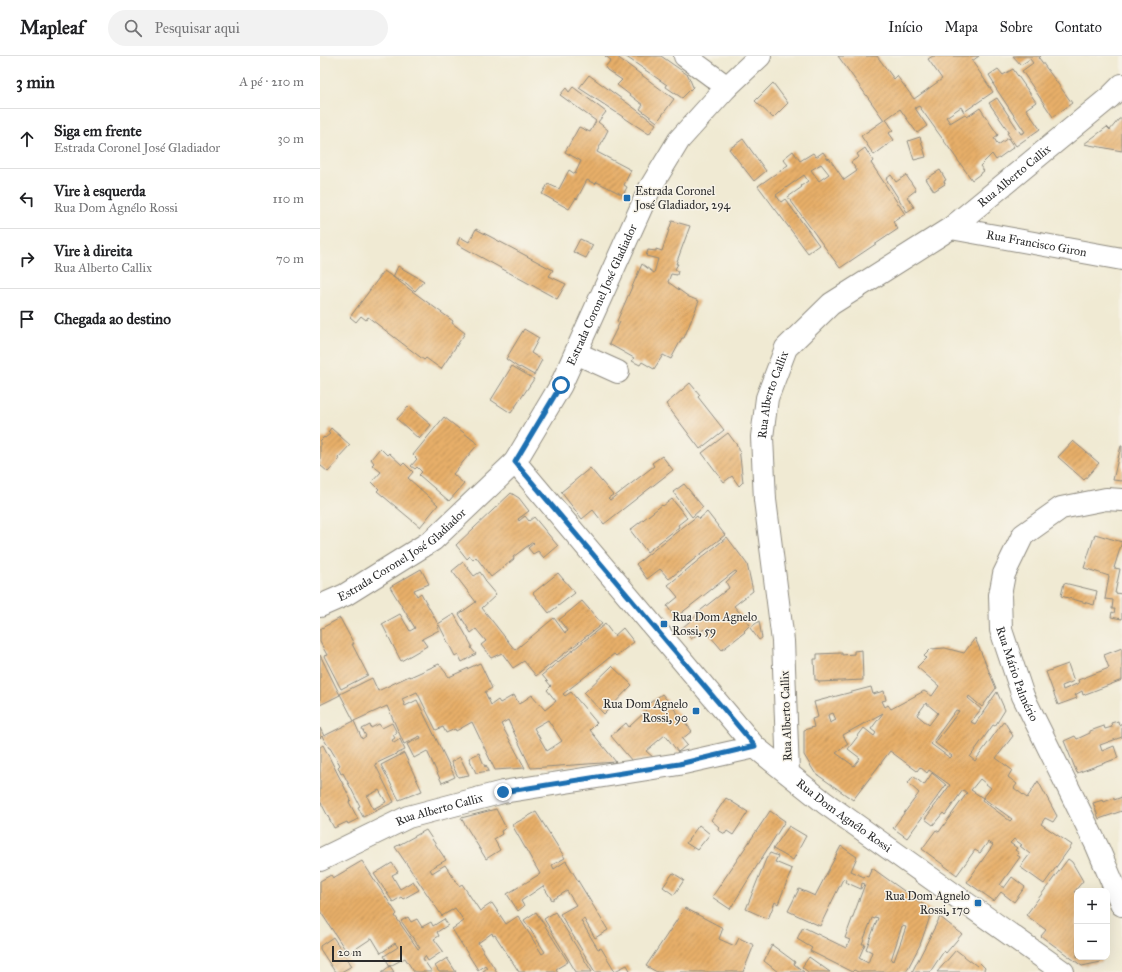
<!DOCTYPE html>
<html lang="pt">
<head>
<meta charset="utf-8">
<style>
	body { margin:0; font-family:"IM FELL Great Primer",serif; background:#f2f2f2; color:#202124 }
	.controls { position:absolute; right:12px; bottom:12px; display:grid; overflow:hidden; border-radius:8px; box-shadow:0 4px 16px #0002 }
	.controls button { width:36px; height:36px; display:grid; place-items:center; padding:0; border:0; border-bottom:1px solid #e0e0e0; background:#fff; color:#202124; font:20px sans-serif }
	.scale { position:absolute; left:12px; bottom:10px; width:70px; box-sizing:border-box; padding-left:4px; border:2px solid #2b2b2b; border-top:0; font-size:11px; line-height:14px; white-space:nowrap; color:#2b2b2b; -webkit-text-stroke:3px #f7f3e8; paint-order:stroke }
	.stop { position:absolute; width:12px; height:12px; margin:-9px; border:3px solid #1f6fb2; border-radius:50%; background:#fff }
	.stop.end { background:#1f6fb2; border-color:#fff; box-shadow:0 1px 4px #0008 }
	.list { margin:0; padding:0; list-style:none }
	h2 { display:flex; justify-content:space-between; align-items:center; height:52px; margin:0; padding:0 16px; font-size:17px }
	h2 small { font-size:13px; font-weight:400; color:#757577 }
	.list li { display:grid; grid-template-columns:26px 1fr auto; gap:12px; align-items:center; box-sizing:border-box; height:60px; padding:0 16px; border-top:1px solid #e0e0e0 }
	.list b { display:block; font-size:15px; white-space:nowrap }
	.list p { margin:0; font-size:13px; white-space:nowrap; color:#757577 }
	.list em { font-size:13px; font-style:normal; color:#757577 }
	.icon { flex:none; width:22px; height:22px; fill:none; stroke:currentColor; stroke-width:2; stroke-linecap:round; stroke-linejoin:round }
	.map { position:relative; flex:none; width:802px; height:916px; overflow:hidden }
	header { display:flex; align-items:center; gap:24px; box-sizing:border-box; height:56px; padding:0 20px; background:#fff; border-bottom:1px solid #e0e0e0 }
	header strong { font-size:19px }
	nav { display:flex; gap:22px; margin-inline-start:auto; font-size:14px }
	.search { width:280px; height:36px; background:#f2f2f2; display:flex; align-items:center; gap:10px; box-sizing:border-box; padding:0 14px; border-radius:22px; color:#757577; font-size:15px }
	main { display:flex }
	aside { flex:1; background:#fff }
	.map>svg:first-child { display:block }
	.building { fill:url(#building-hatch); fill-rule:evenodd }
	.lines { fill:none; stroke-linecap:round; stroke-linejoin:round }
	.minor-casing { stroke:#8e8a7f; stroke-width:24 }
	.minor { stroke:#fff; stroke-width:22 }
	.route { stroke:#1f6fb2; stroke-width:5 }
	.poi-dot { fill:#1f6fb2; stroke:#f7f3e8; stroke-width:1.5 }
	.labels { text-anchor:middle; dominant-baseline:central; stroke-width:3; stroke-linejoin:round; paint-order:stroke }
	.street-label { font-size:12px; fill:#2b2b2b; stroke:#f7f3e8 }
	.poi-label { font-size:12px; fill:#2b2b2b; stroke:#f7f3e8; text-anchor:start }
</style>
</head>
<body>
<header>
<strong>Mapleaf</strong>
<div class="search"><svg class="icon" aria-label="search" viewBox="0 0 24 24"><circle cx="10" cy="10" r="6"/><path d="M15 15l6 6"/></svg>Pesquisar aqui</div>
<nav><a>Início</a><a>Mapa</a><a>Sobre</a><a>Contato</a></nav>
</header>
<main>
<aside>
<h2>3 min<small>A pé · 210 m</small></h2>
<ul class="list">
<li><svg class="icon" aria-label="ahead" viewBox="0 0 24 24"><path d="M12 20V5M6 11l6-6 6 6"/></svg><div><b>Siga em frente</b><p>Estrada Coronel José Gladiador</p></div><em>30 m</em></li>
<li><svg class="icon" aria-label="left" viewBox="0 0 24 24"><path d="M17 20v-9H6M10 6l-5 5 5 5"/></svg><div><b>Vire à esquerda</b><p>Rua Dom Agnélo Rossi</p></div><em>110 m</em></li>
<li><svg class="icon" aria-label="right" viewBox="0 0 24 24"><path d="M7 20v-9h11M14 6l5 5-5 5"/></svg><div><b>Vire à direita</b><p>Rua Alberto Callix</p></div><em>70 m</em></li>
<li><svg class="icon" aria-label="arrive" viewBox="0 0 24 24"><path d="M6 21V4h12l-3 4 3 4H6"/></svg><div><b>Chegada ao destino</b></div></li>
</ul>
</aside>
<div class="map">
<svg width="802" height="916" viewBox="0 0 802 916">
	<defs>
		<pattern id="building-hatch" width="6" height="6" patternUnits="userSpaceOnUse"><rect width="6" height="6" fill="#e7af69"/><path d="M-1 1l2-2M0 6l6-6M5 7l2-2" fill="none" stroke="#bb8f57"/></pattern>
	</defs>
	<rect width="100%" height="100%" fill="#f7f3e8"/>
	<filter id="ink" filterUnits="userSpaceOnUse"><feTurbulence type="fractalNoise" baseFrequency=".025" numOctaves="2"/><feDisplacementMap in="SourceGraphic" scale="8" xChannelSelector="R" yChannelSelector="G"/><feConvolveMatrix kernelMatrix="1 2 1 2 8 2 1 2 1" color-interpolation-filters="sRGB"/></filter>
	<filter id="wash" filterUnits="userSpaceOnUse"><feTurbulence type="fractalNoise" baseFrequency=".012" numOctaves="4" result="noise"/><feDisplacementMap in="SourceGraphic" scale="16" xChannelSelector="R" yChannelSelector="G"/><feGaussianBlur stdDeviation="0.9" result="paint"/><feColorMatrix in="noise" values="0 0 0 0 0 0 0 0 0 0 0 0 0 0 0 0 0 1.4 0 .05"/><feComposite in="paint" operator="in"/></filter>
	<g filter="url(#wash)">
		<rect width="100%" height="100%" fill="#f0ead3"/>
		<g id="blocks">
			<path class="building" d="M285,0H296L354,43L337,66L320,53L323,49L297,29L302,24L287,14L285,11L291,4Z
				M305,0H341L368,19L373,31L362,42L346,31L347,29Z
				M518,0H557L574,23L577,20L594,43L622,23L608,3L613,0H659L652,5L673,36L644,56L641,51L626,61L630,67L645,58L647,61L660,52L678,79L674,82L678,89L688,82L694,91L676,104L672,98L660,110L664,115L652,124L599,50L595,52L607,70L597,77L580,53L566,63L573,74L569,77L574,84L554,99L541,80L564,64Z
				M693,0H721L719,2L752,47L733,61L702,15L713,7L710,3L701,9Z
				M678,13L683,19L693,13L716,46L706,53L720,73L696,90L687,77L689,76L669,47L677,42L701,78L705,76L673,28L674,27L669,19Z
				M269,19L336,68L329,78L259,32Z
				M453,27L468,47L453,62L435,45Z
				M253,31L286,56L278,66L288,74L277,96L311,114L304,129L307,131L303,139L277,126L275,128L267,124L257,143L256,142L249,153L222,138L228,128L239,133L249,114L255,118L261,105L245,96L259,71L270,76L276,65L240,39L246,32L249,36Z
				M799,63H802V95L764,88L787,71L790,74Z
				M600,81L606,101L594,104L588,85Z
				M423,83L446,115L434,125L409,93Z
				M545,92L553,105L551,107L585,158L573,166L578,173L520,212L468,141L482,131L481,130L488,125L484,119L456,139L461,146L465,143L499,189L488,197L438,130L468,109L463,103L473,95L480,105L493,97L496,101L503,96L508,103L509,102L524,124L537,115L531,106L539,101L537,98ZM501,108L509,118L499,125L491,114Z
				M620,114L626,124L624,125L625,128L614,135L606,123Z
				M571,119L576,126L586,119L596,134L587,141L594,151L587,156L566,123Z
				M352,165L370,170L356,208H358L355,213L358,215L357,219L351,218L348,226L369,241L379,245L364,282H362L351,303L343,299L334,313L322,306L320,309L312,305L314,302L289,288L300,266L297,265L322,208L334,217L338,203L326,200L328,194L336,195V193L342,195Z
				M156,173L233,214L229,220L246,228L237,243L137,188L140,181L149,186Z
				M260,183L273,189L266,202L253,196Z
				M78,210L104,225L95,235L86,227L73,221L133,265L132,267L145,277L121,313L106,302L104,304L48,261L46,264L41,260L36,266L30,261L64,215L73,221Z
				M204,273L219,282L211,297L222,304L214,319L200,311L199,312L186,303Z
				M192,310L214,323L191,357L171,344Z
				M370,327L380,339L378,341L404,374L380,393L346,348Z
				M89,350L111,369L99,383L77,363Z
				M124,361L158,388L133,418L144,428L129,445L99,419L102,416L97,411L95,413L91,410L97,403L93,399Z
				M11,372L30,389L18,402L19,404L8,416L0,409V385L4,381L5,382L10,378L8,376Z
				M408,377L419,392L423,426L419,430L412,420L404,426L382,397Z
				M753,385L779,407L764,424L738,401Z
				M801,390H802V425L793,424Z
				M60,392L67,399L69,397L82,409L84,407L93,416L88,422L118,449L100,471L57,435L59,433L52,426L61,416L52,409L54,407L51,403Z
				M342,400L353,414L284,468L273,454L262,463L241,436L270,412L293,439L288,442L290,444L334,410L332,407Z
				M364,428L383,451L372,461L353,436Z
				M191,437L199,442L209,455L198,463L199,465L205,460L209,465L214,461L238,490L224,502L218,495L213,498L208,492L214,487L213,486L193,501L194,503L171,521L156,501L153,504L150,500L147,503L136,489Z
				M352,443L367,462L358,469L359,471L327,496L310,474L342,449L343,450Z
				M387,456L405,479L349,523L340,513L327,523L316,508L377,460L379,463Z
				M775,478L802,486L794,512L800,513L795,537L802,538V563L791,561L792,556L794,557L795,553H792L793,544L785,543L789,520L764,512Z
				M407,481L427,508L433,535L414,550L430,569L424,575L425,576L402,594L384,573L371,583L362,572L377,559L376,558L409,532L406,526L417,516L415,515L355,562L347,550L358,541L348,529Z
				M143,506L154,520L160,516L166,525L165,526L176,539L162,552L195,594L234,562L245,577L248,575L239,564L262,545L282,568L216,620L204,605L193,612L182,597L171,602L161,589L166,585L156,573L151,577L139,558L156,546L132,515Z
				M101,513L109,528L94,534L97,540L101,537L118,568L134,558L152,590L151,592L156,598L142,606L138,598L135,600L119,569L117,571L119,574L102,583L107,590L81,605L62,568L80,558L90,575L95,572L70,531Z
				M238,517L255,537L229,557L213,537Z
				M744,527L777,535L774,549L741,540Z
				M20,562L34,588H32L48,619L21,633L4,600L7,599L0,586V573Z
				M439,565L442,582L439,584L430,572Z
				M285,568L294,580L303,572L314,586L296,600L294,598L243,638L245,640L251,636L277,667L270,674L296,706L211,712L188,664L181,668L205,712L175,714L152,666L136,675L135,673L126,677L123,671L116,674L97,636L82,643L85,650L97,644L135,721L122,727L107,695L94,702L87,688L101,682L100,680L84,688L67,650L34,665L20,638L52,622L58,635L89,620L90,621L119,608L129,621L160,607L172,632L165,636L171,649L178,644L180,647L194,639L199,648L212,639L225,654L236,645L227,634L231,630L222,619ZM228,664L242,685L227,695L214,672Z
				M655,582L676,632L662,651L649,640L648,642L661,653L651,666L655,668L677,636L685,654L675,670L673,669L650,701L655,705L684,665L693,680L676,702L692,714L688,721L697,728L694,732L707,742L718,725L737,760L733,766L725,762L721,768L752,789L724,828L700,811L710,798L700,790L702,789L694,783L690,787L697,792L695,794L699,797L697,799L700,801L680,829L684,832L692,821L705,831L694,846L681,836L674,845L647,826L673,789L668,786L660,797L655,794L637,819L602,793L616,774L619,776L647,737L643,734L625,759L623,757L613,769L605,763L630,729L609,714L607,717L600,711L597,715L570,695L533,744L495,717L484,699V674L494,671L492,663L498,661L494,646L551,631L553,638L564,635L566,644L562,645L565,651L568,649L571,653L604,635L612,640L619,630L597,611L606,602L604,600L611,593L625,592L644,597ZM606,647L618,657L609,669L597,659ZM636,654L639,655L615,687L632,700L630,702L611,688ZM513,657L516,664L510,667L508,659ZM563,657L551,673L556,677L554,680L544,672L528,693L540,702L534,710L516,697L528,688L523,679ZM660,723L671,732L663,742L651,734ZM663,742L692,763L690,765L662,744Z
				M802,592V624L763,639L762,635L755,639L757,642L738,649L726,616L748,608L754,625L742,630L743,634L759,627L758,624L789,612L784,599Z
				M542,594L543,624L499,626L498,624H495L494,603H497V598L522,597V599L534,598V595Z
				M0,599L20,639L0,649Z
				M292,610L312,629L284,658L264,637Z
				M342,638L372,675L362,683L367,689L358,696L345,679L326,695L334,702L312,705L291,680L306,667L309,671L326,655L323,652Z
				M34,665L42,683L46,680L42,673L50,669L51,672L59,668L62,672L72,667L77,677L73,679L75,682L72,684L74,687L80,683L85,694L55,708L74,746L43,761L38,751L40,750L23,717L21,718L18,711L20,709L10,692H9L2,680L0,682V672L4,680ZM59,734L66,746L53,753L47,740Z
				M798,665L799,669L802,667V681L780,689L782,695L794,690L798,702L757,717L744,685L755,680L757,683L770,677V675L784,670L785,673L792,671L791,667Z
				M3,689L31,744L29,746L38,763L28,768L27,766L14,772L0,745V691Z
				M84,697L102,735L79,744L61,709Z
				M159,697L165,711L166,709L169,715L156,717L149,702Z
				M140,701L149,719L138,721L131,706Z
				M612,717L626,729L587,782L573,772L599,737L588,727L593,720L604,729Z
				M406,742L428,756L413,779L407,775L405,778L398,774L399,771L391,764Z
				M802,742V755L779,763L773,747L783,744L784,746L794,742V744L802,741Z
				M176,753L186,772L181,775L182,778L174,783L180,794L166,803L141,762Z
				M450,755L465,765L410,853L392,841Z
				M216,756L245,802L232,809L234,813L246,805L288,874L275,882L264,863L261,865L278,893L281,892L295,915L307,909L311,916H275L240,858L256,849L247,835L232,844L223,830L201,845L204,850L198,855L187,838L220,818L192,769Z
				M379,769L390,778L377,794L366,787Z
				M469,770L486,780L473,804L453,793Z
				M106,774L126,804L110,813L112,817L125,809L139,830L142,828L160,855L172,847L186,868L198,860L222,898L225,896L204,864L216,856L248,906L236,913L238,916H199L175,879L173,880L172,877L158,887L177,916H162L167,912L165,909L158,914L132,873L144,865L135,852L122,860L75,791Z
				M521,790L537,801L531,815L544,821L545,820L548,821L552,812L612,855L600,889L586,916H538L534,914L532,916L490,895L492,892L477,883L483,871L526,892L530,884L525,882L545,828L542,827L541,833L525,826L526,824L523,823L500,870L468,855L479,833L495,840ZM555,861L558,862L546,893L552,896L548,907L539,902L545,888H542L552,862L555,863ZM582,870L586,871L574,905L571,904Z
				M450,797L458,800L455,806L472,813L458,848L455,846L448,863L426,853L446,803Z
				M748,803L752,806L763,825L754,836L757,838V901H785L781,906L762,910L721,880L726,874L706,859Z
				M42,805L77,858L75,860L98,893L100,892L81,865L88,861L91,866L97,863L102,871L111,866L113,870L124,863L128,869L117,876L119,880L114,883L123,895L108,905L105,900L103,903L112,916H94L85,902L70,910L74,916H62L70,910L64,900L78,891L75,887L61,897L52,882L28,898L0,855V825L11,819L13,822Z
				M72,807L78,816L72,819L80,833L93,825L99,834L83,843L81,841L73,846L54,818Z
				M353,817L364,824L354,839L343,831Z
				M365,852L403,872L399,883L415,890L419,882L434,889L423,916H337L326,910Z
				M235,856L272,916H256L224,863Z
				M620,861L642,878L626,897L624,895L610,916H592Z
				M13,881L32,910L21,916H15L0,893V890Z
				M452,889L475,906L474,908L484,916H458L444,905Z
				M636,894L657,910L660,907L665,912L663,916H617Z
				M489,901L510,916H488L482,911Z
				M127,902L136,916H119L115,910Z"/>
		</g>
	</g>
	<g filter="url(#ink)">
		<use href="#blocks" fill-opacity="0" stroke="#8e8a7f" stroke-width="1"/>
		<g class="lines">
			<defs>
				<g id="minor">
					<path d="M365,0L407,31"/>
					<path id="s1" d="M631,172L802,203"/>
					<path d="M256,297L298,316"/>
					<path id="s2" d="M195,406L435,691L505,747L743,916"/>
					<path id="s3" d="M802,444L786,443L741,452L703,479L684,518L680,539L681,574L703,640L777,790L802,849"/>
					<path id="s4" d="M0,550L25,539L113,484L195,406L241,329L330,132L359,84L407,31L440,0"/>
					<path id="s5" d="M468,717L463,585L445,444L442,381L447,342L466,292L511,248L631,172L790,41L802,29"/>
					<path id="s6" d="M0,804L88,761L183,736L359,708L435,691"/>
				</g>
			</defs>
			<use href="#minor" class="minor-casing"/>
			<use href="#minor" class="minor"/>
		</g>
	</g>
	<g class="lines" filter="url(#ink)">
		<path class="route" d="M183,736L359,708L435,690L195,406L241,329"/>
	</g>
	<g class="poi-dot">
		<rect x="303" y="138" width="8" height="8" rx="2"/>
		<rect x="340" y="564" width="8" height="8" rx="2"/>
		<rect x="372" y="651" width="8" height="8" rx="2"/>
		<rect x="654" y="843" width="8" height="8" rx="2"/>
	</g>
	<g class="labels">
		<g class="street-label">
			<text stroke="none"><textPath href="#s5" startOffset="717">Rua Alberto Callix</textPath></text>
			<text stroke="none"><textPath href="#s1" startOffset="87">Rua Francisco Giron</textPath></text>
			<text stroke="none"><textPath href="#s4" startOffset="433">Estrada Coronel José Gladiador</textPath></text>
			<text stroke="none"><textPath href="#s5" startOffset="381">Rua Alberto Callix</textPath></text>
			<text stroke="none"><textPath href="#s4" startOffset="97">Estrada Coronel José Gladiador</textPath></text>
			<text stroke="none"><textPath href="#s3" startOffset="255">Rua Mário Palmério</textPath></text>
			<text transform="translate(466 660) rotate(-92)">Rua Alberto Callix</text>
			<text stroke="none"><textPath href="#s6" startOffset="130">Rua Alberto Callix</textPath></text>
			<text stroke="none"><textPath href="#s2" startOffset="485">Rua Dom Agnélo Rossi</textPath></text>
		</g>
		<g class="poi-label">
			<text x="315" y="135">Estrada Coronel<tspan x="315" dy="14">José Gladiador, 294</tspan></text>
			<text x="352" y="561">Rua Dom Agnelo<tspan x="352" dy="14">Rossi, 59</tspan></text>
			<text x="368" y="648" text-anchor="end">Rua Dom Agnelo<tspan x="368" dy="14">Rossi, 90</tspan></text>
			<text x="650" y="840" text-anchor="end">Rua Dom Agnelo<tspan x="650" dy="14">Rossi, 170</tspan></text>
		</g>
	</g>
</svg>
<div class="controls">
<button>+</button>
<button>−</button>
</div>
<div class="scale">20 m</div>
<div class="stop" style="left:241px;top:329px"></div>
<div class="stop end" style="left:183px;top:736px"></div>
</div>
</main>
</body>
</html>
